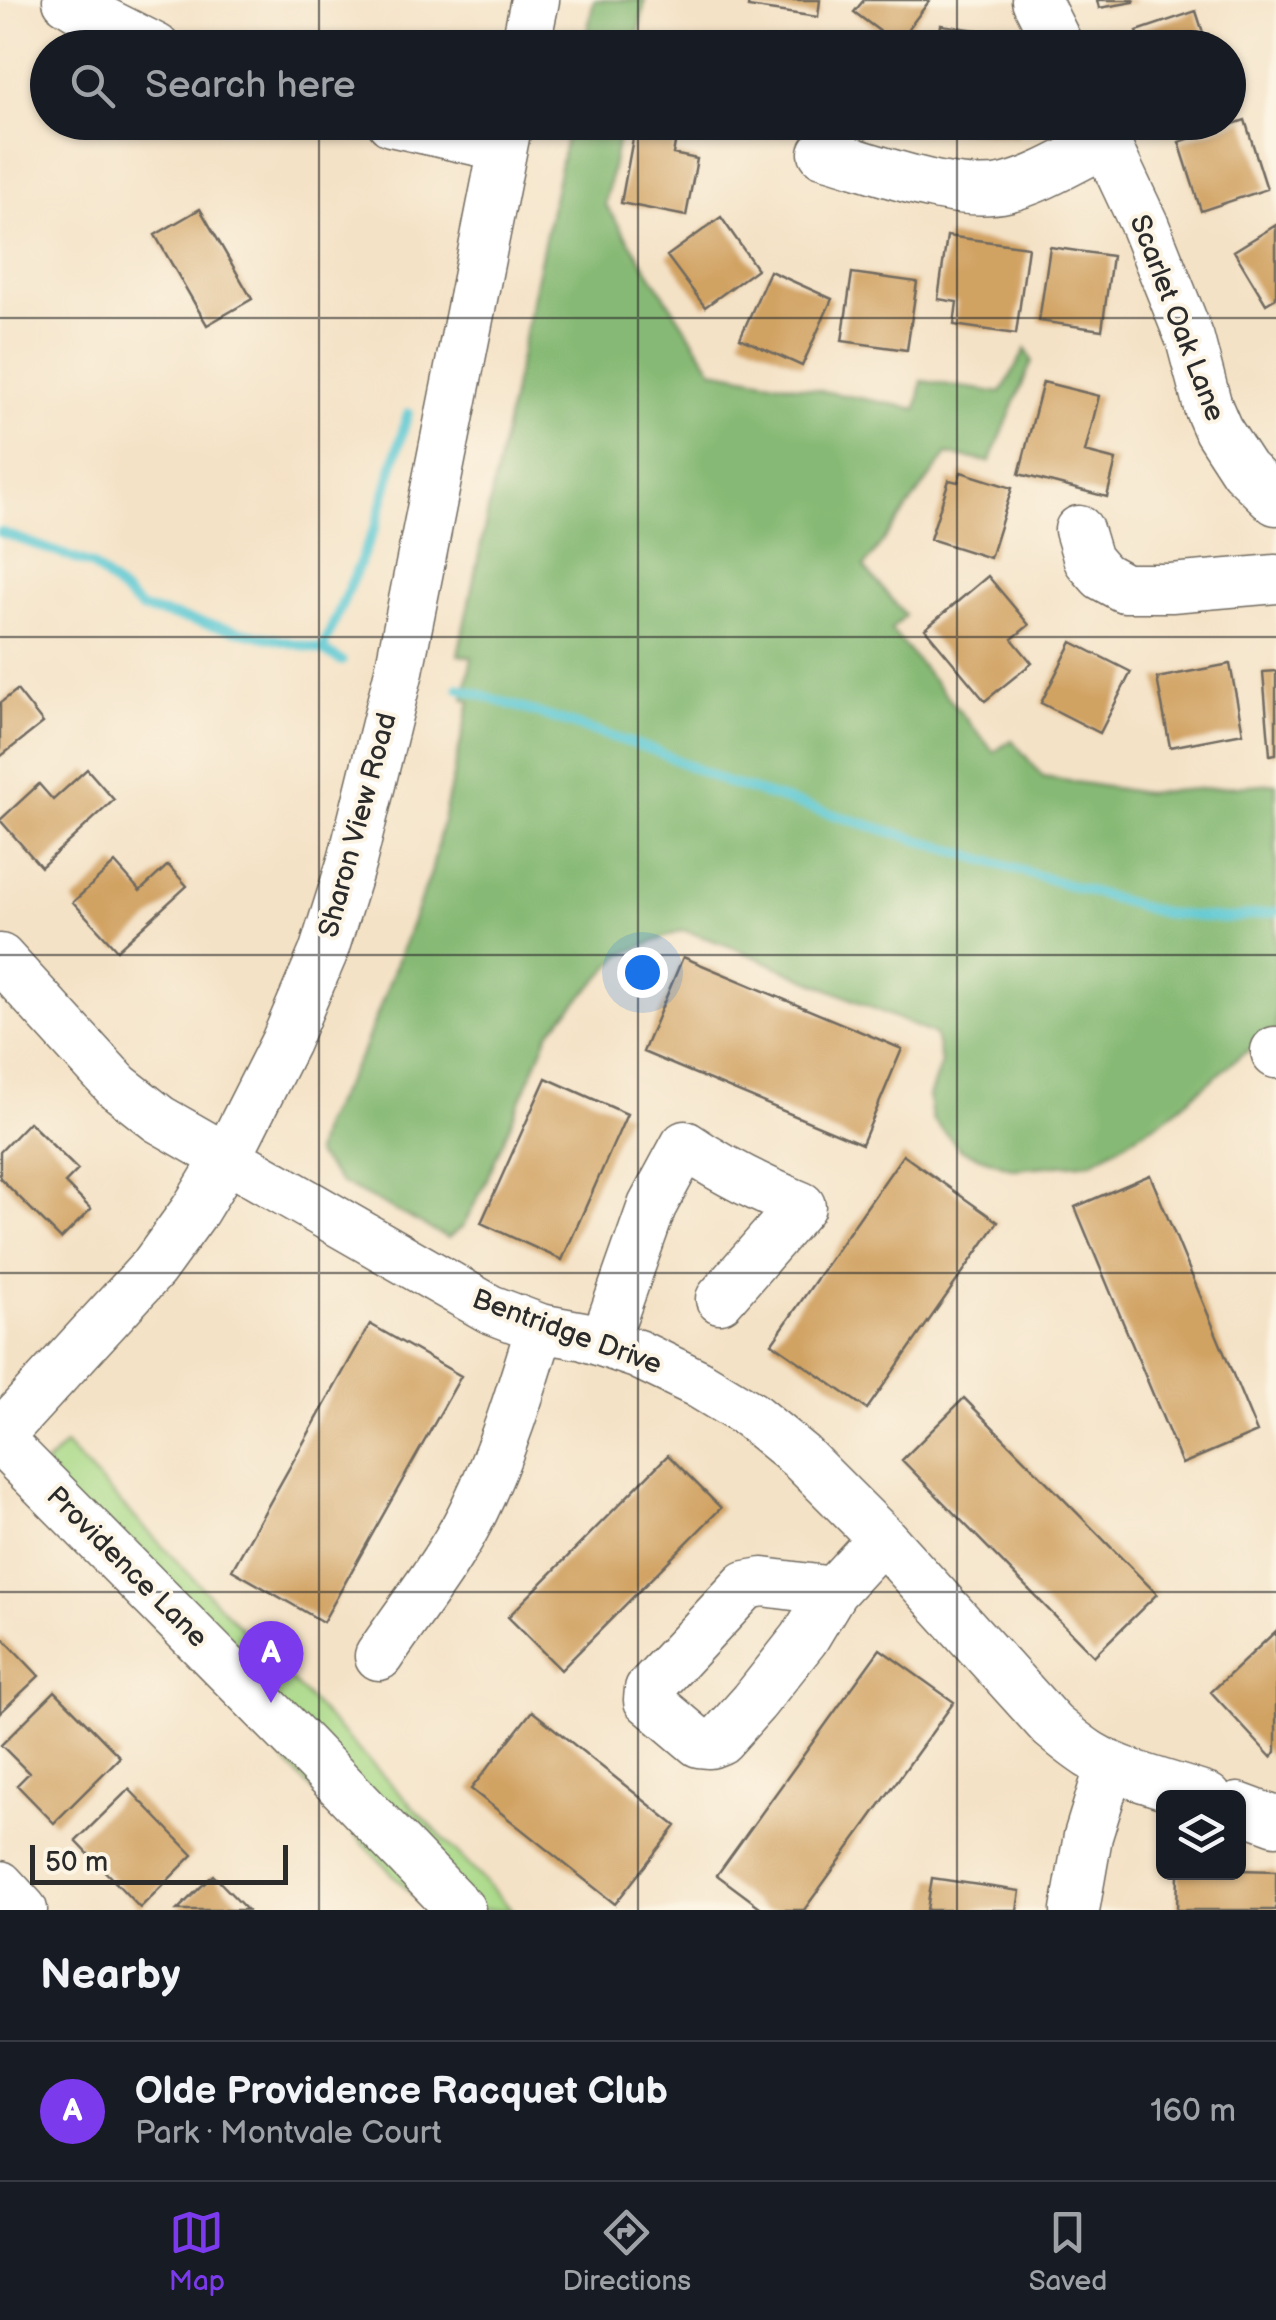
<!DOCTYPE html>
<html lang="en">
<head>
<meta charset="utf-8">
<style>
	body { margin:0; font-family:"Balsamiq Sans",sans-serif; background:#242831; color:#f1f3f6 }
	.controls { position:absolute; right:30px; bottom:30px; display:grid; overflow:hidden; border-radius:15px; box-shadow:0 2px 8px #0004 }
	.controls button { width:90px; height:90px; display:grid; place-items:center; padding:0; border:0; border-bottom:2px solid #363941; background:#171b24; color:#f1f3f6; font:50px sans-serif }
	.scale { position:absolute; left:30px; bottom:25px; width:258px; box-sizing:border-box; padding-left:10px; border:5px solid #2b2b2b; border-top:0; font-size:28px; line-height:35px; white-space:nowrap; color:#2b2b2b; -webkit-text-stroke:8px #fcf5e5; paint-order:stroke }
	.you { position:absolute; left:642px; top:972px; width:35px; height:35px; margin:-25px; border:8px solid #fff; border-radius:50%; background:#1a73e8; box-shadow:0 0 0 15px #1a73e833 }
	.badge { display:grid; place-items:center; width:65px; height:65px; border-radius:50%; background:#7c3aed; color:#fff; font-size:32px; font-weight:700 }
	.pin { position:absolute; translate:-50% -82px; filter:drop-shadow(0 2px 5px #0008) }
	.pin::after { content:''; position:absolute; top:52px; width:35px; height:30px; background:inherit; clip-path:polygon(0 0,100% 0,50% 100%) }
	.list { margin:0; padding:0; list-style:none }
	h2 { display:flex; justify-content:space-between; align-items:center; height:130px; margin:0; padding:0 40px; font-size:42px }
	h2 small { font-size:32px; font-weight:400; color:#9ea1a6 }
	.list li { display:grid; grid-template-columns:65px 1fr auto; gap:30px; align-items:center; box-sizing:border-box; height:140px; padding:0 40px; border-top:2px solid #363941 }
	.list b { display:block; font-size:38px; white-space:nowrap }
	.list p { margin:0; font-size:32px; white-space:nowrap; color:#9ea1a6 }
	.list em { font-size:32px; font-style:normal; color:#9ea1a6 }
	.icon { flex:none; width:55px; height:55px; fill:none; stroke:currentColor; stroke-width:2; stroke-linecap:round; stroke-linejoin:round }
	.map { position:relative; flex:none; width:1276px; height:1910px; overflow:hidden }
	.search { position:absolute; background:#171b24; box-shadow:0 2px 8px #0004; left:30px; right:30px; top:30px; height:110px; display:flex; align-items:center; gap:25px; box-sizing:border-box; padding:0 35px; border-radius:55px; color:#9ea1a6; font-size:38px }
	.sheet { height:270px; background:#171b24 }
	nav { display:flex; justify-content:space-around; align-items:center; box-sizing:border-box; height:140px; border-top:2px solid #363941; background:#171b24; font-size:28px; color:#9ea1a6 }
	nav a { display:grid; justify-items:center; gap:5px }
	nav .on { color:#7c3aed }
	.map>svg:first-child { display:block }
	.green { fill:#a8d987; stroke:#6a8259; stroke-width:2.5 }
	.forest { fill:#86b974; stroke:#587250; stroke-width:2.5 }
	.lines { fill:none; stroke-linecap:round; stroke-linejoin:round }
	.stream { stroke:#5bc8d3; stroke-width:10 }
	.building { fill:#d1a363 }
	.minor-casing { stroke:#716b61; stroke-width:51 }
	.minor { stroke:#fff; stroke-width:48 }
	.grid { fill:none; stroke:#2b2b2b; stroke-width:2.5; stroke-opacity:0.55 }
	.labels { text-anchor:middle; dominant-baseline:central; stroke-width:8; stroke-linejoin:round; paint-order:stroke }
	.street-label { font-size:28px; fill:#2b2b2b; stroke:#fcf5e5 }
</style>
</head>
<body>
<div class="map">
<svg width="1276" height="1910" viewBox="0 0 1276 1910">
	<rect width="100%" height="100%" fill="#fcf5e5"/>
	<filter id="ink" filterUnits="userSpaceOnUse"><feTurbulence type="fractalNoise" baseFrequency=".01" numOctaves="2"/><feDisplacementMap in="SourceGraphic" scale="20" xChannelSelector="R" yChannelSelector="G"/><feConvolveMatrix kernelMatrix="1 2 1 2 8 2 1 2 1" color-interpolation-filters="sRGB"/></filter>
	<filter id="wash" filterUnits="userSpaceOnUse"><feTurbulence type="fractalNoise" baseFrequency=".0048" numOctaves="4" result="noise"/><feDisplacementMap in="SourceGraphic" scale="40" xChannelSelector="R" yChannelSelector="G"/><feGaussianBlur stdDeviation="2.25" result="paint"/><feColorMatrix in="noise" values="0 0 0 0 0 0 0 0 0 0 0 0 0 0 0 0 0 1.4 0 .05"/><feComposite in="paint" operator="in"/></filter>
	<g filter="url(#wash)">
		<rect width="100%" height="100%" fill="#f4e2c6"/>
		<path class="green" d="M65,1445L512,1910H427L22,1487Z"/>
		<path class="forest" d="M594,0H645L636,47H584Z
			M569,123H621L605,204L713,370L917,409L922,381L1001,393L1026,349L1032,361L990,462L947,454L864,567L905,615L891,630L994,752L1012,740L1043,777L1145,793L1276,783V1036L1241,1055L1167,1117L1092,1162L1014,1169L961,1150L932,1119L929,1097L941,1063L935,1035L732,947L683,930L621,955L550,1031L483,1188L463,1226L448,1238L340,1182L315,1154L322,1125L363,1051L431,873L470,701L464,699L472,657L458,655Z"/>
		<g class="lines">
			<path class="stream" d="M0,532L92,565L142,609L322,650L342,661
				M322,650L376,525L408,413
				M459,688L656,751L725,782L1162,913L1224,919L1276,912"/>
		</g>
		<g id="blocks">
			<path class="building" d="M749,0H820L818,17L748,7Z
				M864,0H930L897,44L854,12Z
				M1097,0H1134V2L1099,8Z
				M1196,11L1208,48H1142L1137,31Z
				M941,25L978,30L976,48H921L922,41L938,43Z
				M1245,120L1267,189L1201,211L1179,142Z
				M636,122H679L673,154L697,159L686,216L621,203Z
				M917,122H1020L1018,137L917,125Z
				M200,209L252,299L207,325L155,235Z
				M721,217L757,269L705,307L667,256Z
				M1276,225V298L1266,304L1234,251Z
				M947,236L1028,247L1016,334L954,325L957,302L938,299Z
				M1050,247L1112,256L1102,330L1039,321Z
				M770,271L832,299L802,366L740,338Z
				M852,273L917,282L907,350L842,341Z
				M1043,382L1099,396L1085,452L1116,460L1107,497L1019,474Z
				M961,472L1012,488L990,558L930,539L949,480L958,482Z
				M988,576L1029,625L1012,639L1032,663L985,701L925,629Z
				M1072,642L1131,672L1100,733L1041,703Z
				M1230,664L1243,733L1170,747L1157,678Z
				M1276,671V754L1270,755L1263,672Z
				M17,690L43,723L0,757V703Z
				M87,769L114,800L41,867L0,820L39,784L53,800Z
				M115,863L140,891L168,865L187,886L117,950L73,902Z
				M683,957L902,1049L862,1144L643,1052Z
				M546,1078L627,1114L562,1260L481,1223Z
				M29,1122L78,1170L65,1183L91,1209L61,1239L0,1178V1152Z
				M903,1155L998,1222L867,1409L772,1343Z
				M1150,1175L1257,1432L1182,1464L1075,1207Z
				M370,1324L461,1376L323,1622L232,1570Z
				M964,1398L1157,1594L1094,1656L902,1460Z
				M668,1455L721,1508L561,1670L508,1617Z
				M1276,1631V1752L1271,1757L1211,1692Z
				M0,1635L39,1676L0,1713Z
				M880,1649L954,1702L804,1910H764L717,1875Z
				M55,1691L120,1757L54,1823L17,1785L29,1773L1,1745Z
				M532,1711L676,1826L615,1904L471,1789Z
				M129,1789L193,1855L140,1908L76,1841Z
				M1238,1870L1276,1871V1910H1177L1178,1872H1238Z
				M213,1875L247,1910H177Z
				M932,1878L1020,1891L1017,1910H927Z"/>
		</g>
	</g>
	<g filter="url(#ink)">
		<use href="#blocks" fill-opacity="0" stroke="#716b61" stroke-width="2.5"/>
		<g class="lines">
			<defs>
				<path id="minor" d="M67,0L93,16L156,48
					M1036,0L1060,48
					M525,48L535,0
					M391,122L503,147
					M1096,122L1144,224L1190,339L1208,407L1218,430L1244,470L1276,501
					M823,153C874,167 955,200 1006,188C1040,180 1074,158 1106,143
					M1079,530L1088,560L1102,576L1124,588H1171L1276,579
					M0,958L117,1086L159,1119L490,1309L540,1328L584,1336L637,1354L697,1383L750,1415L800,1456L882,1538L1052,1726C1064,1736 1076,1746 1090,1755C1121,1774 1173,1786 1208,1798
					M1275,1051L1276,1054
					M604,1342L652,1206L685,1145C721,1170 760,1189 801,1206L720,1299
					M0,1435L153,1268L195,1210L226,1159L285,1042L323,953L352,861L399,671L508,122
					M0,1440L304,1747L461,1910
					M833,1591L763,1582L746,1585L649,1689L648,1700L699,1743L710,1744L720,1740L754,1702L804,1639L833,1591L882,1538
					M379,1656C411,1608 450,1561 475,1508C503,1450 521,1390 540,1328
					M1238,1807L1276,1821
					M0,1885L23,1910
					M1075,1910L1088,1836L1110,1765"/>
			</defs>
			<use href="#minor" class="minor-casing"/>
			<use href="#minor" class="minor"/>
		</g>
	</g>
	<path class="grid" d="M319,0V48M638,0V48M957,0V48M319,122V1910M638,122V1910M957,122V1910M0,318H1276M0,637H1276M0,955H1276M0,1273H1276M0,1592H1276"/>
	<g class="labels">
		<g class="street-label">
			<text transform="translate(1177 318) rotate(69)">Scarlet Oak Lane</text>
			<text transform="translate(358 825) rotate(-75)">Sharon View Road</text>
			<text transform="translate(567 1332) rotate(20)">Bentridge Drive</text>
			<text transform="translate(127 1567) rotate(45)">Providence Lane</text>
		</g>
	</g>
</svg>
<div class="controls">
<button><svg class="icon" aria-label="layers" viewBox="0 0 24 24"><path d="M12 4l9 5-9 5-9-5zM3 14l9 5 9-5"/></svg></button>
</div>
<div class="scale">50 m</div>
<div class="you"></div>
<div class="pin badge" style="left:271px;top:1703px">A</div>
<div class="search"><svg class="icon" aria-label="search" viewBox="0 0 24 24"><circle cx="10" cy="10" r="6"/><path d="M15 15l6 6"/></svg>Search here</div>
</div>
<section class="sheet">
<h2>Nearby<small></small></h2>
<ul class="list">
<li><span class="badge">A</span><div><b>Olde Providence Racquet Club</b><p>Park · Montvale Court</p></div><em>160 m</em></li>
</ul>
</section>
<nav>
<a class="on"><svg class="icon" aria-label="map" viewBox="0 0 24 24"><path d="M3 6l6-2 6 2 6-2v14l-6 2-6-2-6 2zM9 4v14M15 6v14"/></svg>Map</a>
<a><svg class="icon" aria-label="directions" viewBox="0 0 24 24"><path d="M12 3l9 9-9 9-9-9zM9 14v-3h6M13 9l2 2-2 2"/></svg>Directions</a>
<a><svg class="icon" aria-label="saved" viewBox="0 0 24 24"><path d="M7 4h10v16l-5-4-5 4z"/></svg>Saved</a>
</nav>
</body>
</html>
